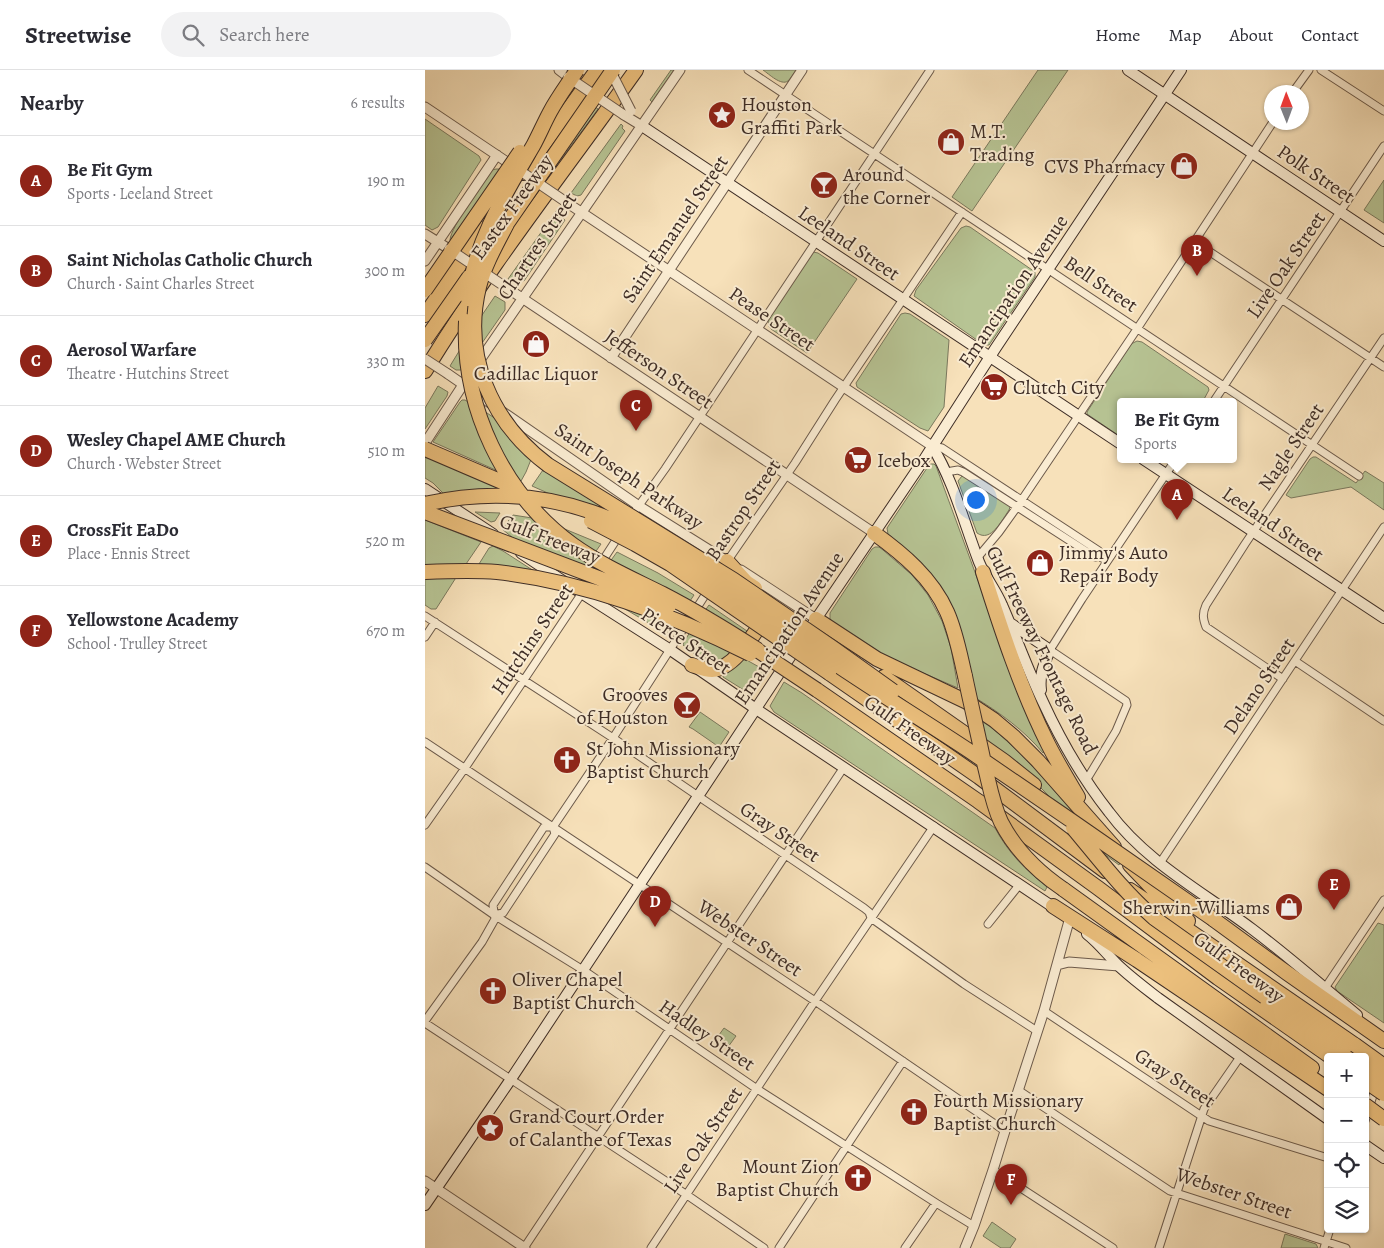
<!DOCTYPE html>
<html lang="en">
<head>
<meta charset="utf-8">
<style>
	body { margin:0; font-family:Alegreya,serif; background:#f2f2f3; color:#2b2b33 }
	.controls { position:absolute; right:15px; bottom:15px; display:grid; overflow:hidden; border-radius:5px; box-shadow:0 1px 4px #0004 }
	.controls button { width:45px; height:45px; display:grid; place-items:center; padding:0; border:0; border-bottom:1px solid #e1e1e2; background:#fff; color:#2b2b33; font:25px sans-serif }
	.compass { position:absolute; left:839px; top:15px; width:45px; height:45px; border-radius:50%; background:#fff; box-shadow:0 1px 4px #0004; rotate:359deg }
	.you { position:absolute; left:550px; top:429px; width:18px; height:18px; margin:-12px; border:4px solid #fff; border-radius:50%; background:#1a73e8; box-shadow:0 0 0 8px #1a73e833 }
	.badge { display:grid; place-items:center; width:32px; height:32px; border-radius:50%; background:#8f2418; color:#fff; font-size:16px; font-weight:700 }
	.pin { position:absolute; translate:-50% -41px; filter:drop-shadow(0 1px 2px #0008) }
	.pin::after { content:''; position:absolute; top:26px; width:18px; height:15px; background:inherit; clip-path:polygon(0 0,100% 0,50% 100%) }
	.popup { position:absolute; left:692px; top:328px; width:120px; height:65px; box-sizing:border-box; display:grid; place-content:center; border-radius:5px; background:#fff; filter:drop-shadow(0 1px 4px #0005); font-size:16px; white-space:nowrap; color:#7c7c81 }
	.popup b { font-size:19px; color:#2b2b33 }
	.popup::after { content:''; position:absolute; left:50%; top:100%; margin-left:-10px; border:10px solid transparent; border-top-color:#fff }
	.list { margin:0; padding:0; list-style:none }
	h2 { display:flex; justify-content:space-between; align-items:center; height:65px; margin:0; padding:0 20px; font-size:21px }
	h2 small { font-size:16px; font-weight:400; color:#7c7c81 }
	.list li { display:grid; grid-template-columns:32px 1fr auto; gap:15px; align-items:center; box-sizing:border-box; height:90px; padding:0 20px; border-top:1px solid #e1e1e2 }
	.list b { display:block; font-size:19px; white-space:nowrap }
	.list p { margin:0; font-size:16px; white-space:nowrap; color:#7c7c81 }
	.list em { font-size:16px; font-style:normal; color:#7c7c81 }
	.icon { flex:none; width:28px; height:28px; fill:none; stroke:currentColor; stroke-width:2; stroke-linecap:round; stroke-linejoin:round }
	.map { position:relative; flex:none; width:959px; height:1178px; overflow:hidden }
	header { display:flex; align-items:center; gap:30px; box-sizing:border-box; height:70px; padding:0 25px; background:#fff; border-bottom:1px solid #e1e1e2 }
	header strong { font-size:24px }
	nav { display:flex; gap:28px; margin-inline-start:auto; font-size:18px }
	.search { width:350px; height:45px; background:#f2f2f3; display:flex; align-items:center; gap:12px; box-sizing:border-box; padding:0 18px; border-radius:28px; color:#7c7c81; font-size:19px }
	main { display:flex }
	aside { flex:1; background:#fff }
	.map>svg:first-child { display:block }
	.green { fill:#b7c494; stroke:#7a785d }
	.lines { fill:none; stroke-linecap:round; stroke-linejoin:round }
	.minor-casing { stroke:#6c5a4b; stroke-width:9 }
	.tertiary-casing { stroke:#6c5a4b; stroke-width:11 }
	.secondary-casing { stroke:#3e2d26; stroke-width:12 }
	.motorway-casing { stroke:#3e2d26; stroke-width:16 }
	.minor { stroke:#faecd2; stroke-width:7 }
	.tertiary { stroke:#faecd2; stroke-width:9 }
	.secondary { stroke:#faecd2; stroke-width:10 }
	.motorway { stroke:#ecc07d; stroke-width:14 }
	.tertiary-bridge-casing { stroke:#6c5a4b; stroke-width:11; stroke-linecap:butt }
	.motorway-bridge-casing { stroke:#3e2d26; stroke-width:16; stroke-linecap:butt }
	.tertiary-bridge { stroke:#faecd2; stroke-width:9 }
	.motorway-bridge { stroke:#ecc07d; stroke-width:14 }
	.labels { text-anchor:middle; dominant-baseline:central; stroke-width:4; stroke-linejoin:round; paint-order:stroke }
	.poi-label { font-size:20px; fill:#3e2d26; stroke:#faecd2; text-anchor:start }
	.street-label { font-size:20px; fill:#3e2d26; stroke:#faecd2 }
</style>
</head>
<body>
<header>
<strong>Streetwise</strong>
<div class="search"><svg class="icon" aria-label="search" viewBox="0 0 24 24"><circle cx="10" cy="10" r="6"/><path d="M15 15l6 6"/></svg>Search here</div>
<nav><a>Home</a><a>Map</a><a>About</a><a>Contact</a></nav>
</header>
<main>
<aside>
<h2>Nearby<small>6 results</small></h2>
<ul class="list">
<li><span class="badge">A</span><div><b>Be Fit Gym</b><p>Sports · Leeland Street</p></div><em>190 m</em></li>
<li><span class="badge">B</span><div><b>Saint Nicholas Catholic Church</b><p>Church · Saint Charles Street</p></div><em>300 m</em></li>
<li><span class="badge">C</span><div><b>Aerosol Warfare</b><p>Theatre · Hutchins Street</p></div><em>330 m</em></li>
<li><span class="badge">D</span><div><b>Wesley Chapel AME Church</b><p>Church · Webster Street</p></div><em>510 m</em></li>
<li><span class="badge">E</span><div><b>CrossFit EaDo</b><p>Place · Ennis Street</p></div><em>520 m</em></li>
<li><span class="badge">F</span><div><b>Yellowstone Academy</b><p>School · Trulley Street</p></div><em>670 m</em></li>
</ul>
</aside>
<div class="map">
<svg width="959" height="1178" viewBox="0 0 959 1178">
	<rect width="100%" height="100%" fill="#f7e1ba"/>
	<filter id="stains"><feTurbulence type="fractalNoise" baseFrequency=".004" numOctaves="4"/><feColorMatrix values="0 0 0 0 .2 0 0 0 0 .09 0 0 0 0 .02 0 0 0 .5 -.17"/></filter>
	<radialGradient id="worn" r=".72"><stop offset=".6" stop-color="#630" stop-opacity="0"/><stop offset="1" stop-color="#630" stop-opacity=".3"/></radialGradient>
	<path class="green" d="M246,0H249L227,32L225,30Z
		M338,0H371C369,3 366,8 363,11C356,16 344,4 338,0Z
		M613,0H643L547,141L527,127Z
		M169,36L173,39L123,107L120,105Z
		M0,49L54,86L56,90L13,157L7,160L0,155Z
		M196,54L198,56L197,58L200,61L156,125L152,126L146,123Z
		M71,99H77L27,172L25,170C26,156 58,114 67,100Z
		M959,110V153L939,140Z
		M132,140L137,144L136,147L140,150L99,211L97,210L90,213L83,209Z
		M541,156L545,157L610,202V207L564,275H559L489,226L491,220L536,158Z
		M388,182L393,183L432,209L382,283L346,259L344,257L343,250Z
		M70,226L80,232V240L55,276L53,251Z
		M480,243L485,244L524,270L519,337L503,361L495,358L432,317L431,313L476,244Z
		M712,271L717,272L783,317L784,320L778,331H696V367L662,344V342L706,274Z
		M36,278L38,300H31L25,296Z
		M13,316L23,322L22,326L0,359V338Z
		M37,330H40L45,333L75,402L8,372L35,332Z
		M56,339L74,351L107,387L101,402L96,411L88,407Z
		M0,384L89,423L20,425L8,413L0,408Z
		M888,387H891L931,413L940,401L959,413V440L926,417L866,428L861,425L885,389Z
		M506,394H509L511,396L565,543L622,680L618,683C600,661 574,642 549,627L504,503L483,481L463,464L462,458L504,395Z
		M120,397L194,447L143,432L107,416Z
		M537,406H539L583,434L585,437L584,440C577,450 566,473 552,463L533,411Z
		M50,442L75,443L70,451L66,452Z
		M88,445L107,448L113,451L164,491L161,497L93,472L77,459Z
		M0,450L56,472L41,494L0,496Z
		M130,455L176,474L169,484Z
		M68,476L78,481L109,501L54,494L64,478Z
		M450,477H454L458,480L487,505L503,525L517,551L526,578L533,618L470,591L448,580L405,550V543L447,479Z
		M192,482L233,503L269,525L263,534L184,493Z
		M32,506L11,539H6L0,535V508Z
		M284,535L322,561L320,563L279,542Z
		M195,536L249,555L243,562H239Z
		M265,562L307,582C291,599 273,588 258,575L259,572Z
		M318,588L343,602L328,623L325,624L322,622L298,607V605C306,599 312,596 318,588Z
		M359,612L377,623L570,758C584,784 600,799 622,817L620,821L349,642L345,636Z
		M275,642L304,662L294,677L268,659L264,657Z
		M554,648C609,688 646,746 695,793L694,795L667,775L642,744L612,714L560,674Z
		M953,853L959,855V953L912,921L910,917Z
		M299,958L311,966L303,977L291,969Z
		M567,1152L591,1169L585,1178H576L558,1166Z
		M860,1164L891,1174L893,1178H856Z"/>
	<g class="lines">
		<defs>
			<path id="minor" d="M323,0L934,406
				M896,0L959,41
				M868,22L884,0
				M770,172L959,297
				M789,331L959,76
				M507,376L517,378L674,481L675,486
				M521,402L533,400L538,402L670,487L675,486L677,488
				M205,448L240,399L505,0
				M553,487L574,462L592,437L712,259L848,52
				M301,493L370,393L410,330L537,142
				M167,507L195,464
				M0,546L188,668L273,726L439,838L444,842L446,848L539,914L612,961
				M0,567L10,552
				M870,591L959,651
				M858,609L781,557C778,549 777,544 781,535L820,474L959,268
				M0,672L390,931L580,1061
				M662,709L691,661L702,635L701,631L625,580L657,529L751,389
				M0,755L40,698L159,520
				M128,757L188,668L284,519
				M735,793L959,457
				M0,797L69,845L158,900L332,1019L511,1133L549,1156
				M69,845L78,843L130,764L128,757
				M563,854L595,814
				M900,918L959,830
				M619,941L784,1051L903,1088
				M0,951L57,872L70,849L68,835L119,757H127
				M0,953L262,1125L339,1178
				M593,1020L745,1121L921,1178
				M940,1051L951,1016
				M568,1100L688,1178
				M99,1178L419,697
				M226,1178L390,931L509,756
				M354,1178L478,991
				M480,1178L511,1133
				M734,1178L779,1039L815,987
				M899,1178L905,1159"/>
			<path id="tertiary" d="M134,0L143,7
				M0,37L85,94
				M199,45L217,56
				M141,132L507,376
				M0,164L24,179
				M0,191L72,85
				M82,218L449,463
				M186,288L377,0
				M53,293L255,0
				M23,304L214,436L305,493
				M0,373L45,304
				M316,500L391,549
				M632,895L644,892L694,896
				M0,1111L100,1178
				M540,1178L549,1156L568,1100L580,1061L619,941L644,851"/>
			<path id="secondary" d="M703,0L959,171
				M217,56L696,374
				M507,376C529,412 539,453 554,492C560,507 571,520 577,535C591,567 603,600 618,632C636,671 658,709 684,742C721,792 778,822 827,859C863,886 897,916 932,945
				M718,389L959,548
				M0,419L68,464
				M96,483L138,511
				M150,519L244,579L331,639L631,839
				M585,553L625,580C619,594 614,605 616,620
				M387,555L500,388L570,279L756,0
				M662,864C675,874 684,887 696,898C708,909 720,918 733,928L903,1049
				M940,1075L959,1088
				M0,1135L86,1009L373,575"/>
			<path id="motorway" d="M98,103L172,0
				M0,245L60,158
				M0,301C64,196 140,100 211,0
				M449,463C478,484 507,508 522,542C531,562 535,585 540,606
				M302,491L321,512L330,518
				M558,502C576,559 596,620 623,674C632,692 643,710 653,727
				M391,549L452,589L542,632L569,650L588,666L613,691L689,777
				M267,595C273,597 280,600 287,600C310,599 329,563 341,546
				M404,603L554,707L680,801
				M459,607L579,691L609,715
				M392,620L553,731L673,818L793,908L906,987
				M705,795L727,818L763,851
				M638,819L887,998
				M705,820L930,975
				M628,836L712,890L903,1019
				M788,849L862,903L959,971
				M840,927L926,987"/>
		</defs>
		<use href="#minor" class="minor-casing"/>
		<use href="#tertiary" class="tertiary-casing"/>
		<use href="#secondary" class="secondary-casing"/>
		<use href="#motorway" class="motorway-casing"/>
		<use href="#minor" class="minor"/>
		<use href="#tertiary" class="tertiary"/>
		<use href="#secondary" class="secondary"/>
		<use href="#motorway" class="motorway"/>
		<defs>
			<path id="tertiary-bridge" d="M185,0L206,41
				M143,7L199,45
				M91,98L141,132
				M24,179L82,218
				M0,289L23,304"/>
			<path id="motorway-bridge" d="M85,148C74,170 60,193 54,217C37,287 67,353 123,395L309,510L408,578L468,621
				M81,155L188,0
				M0,220L95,82
				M43,229C48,175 81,122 108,76C114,65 119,53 125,42C133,27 143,14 152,0
				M41,251C37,337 78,424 148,475C176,495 208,509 238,524C271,541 302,560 333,580
				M0,270L44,207
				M0,379L91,418
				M0,434C56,421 112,423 167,442C205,455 238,478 271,500C312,527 352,555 393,582C443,617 495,648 546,682C627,737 708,793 788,849
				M0,442L192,515L244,536
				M166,451L210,474L245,494L404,603
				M0,502C24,501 48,500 72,502C161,512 246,544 325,584
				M326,576L392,620
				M540,606C546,635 553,664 559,693C564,712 567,733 576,752C590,779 613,802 638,819
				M648,758C674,789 698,821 729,848L840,927
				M930,975L959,996
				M940,997L959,1010
				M940,1011L959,1024
				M940,1035L959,1049"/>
		</defs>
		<use href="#tertiary-bridge" class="tertiary-bridge-casing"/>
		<use href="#motorway-bridge" class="motorway-bridge-casing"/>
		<use href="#tertiary-bridge" class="tertiary-bridge"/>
		<use href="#motorway-bridge" class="motorway-bridge"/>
	</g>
	<defs>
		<symbol id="sight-disc" viewBox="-11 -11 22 22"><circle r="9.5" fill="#8f2418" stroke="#faecd2"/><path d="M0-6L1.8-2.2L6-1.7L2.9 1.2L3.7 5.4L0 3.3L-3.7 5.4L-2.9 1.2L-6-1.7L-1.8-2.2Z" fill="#fff"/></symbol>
		<symbol id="shop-disc" viewBox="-11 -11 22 22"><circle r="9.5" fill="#8f2418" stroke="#faecd2"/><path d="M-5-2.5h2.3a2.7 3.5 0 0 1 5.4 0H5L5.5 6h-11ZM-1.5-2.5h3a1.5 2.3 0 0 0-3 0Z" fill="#fff"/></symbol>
		<symbol id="bar-disc" viewBox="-11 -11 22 22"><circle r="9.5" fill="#8f2418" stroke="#faecd2"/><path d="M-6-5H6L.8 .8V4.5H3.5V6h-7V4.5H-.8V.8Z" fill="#fff"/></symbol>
		<symbol id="supermarket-disc" viewBox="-11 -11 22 22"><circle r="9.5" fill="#8f2418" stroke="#faecd2"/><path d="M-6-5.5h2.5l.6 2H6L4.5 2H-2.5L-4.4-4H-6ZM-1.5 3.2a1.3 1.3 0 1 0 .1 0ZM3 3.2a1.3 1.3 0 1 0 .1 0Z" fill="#fff"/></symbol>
		<symbol id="church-disc" viewBox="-11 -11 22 22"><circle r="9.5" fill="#8f2418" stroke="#faecd2"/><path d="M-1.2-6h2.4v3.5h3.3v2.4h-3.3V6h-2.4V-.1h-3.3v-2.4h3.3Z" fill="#fff"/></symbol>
	</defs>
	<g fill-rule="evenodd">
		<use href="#sight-disc" x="281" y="29" width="32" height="32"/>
		<use href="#shop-disc" x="510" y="56" width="32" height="32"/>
		<use href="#shop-disc" x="743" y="80" width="32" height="32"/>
		<use href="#bar-disc" x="383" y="99" width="32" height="32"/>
		<use href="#shop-disc" x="95" y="258" width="32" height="32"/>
		<use href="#supermarket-disc" x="553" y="301" width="32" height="32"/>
		<use href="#supermarket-disc" x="417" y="374" width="32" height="32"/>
		<use href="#shop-disc" x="599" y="477" width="32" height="32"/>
		<use href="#bar-disc" x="246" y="619" width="32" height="32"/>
		<use href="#church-disc" x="126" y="674" width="32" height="32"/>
		<use href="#shop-disc" x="848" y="821" width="32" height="32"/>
		<use href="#church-disc" x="52" y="905" width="32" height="32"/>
		<use href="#church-disc" x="473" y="1026" width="32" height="32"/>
		<use href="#sight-disc" x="49" y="1042" width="32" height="32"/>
		<use href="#church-disc" x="417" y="1092" width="32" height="32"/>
	</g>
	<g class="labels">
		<g class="poi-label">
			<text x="316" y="34">Houston<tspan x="316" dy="23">Graffiti Park</tspan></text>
			<text x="545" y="61">M.T.<tspan x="545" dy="23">Trading</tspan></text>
			<text x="740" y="96" text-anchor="end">CVS Pharmacy</text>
			<text x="418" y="104">Around<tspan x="418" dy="23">the Corner</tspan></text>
			<text x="111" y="303" text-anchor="middle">Cadillac Liquor</text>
			<text x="588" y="317">Clutch City</text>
			<text x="452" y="390">Icebox</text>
			<text x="634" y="482">Jimmy's Auto<tspan x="634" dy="23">Repair Body</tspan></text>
			<text x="243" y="624" text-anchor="end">Grooves<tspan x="243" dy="23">of Houston</tspan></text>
			<text x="161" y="678">St John Missionary<tspan x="161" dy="23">Baptist Church</tspan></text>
			<text x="845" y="837" text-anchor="end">Sherwin-Williams</text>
			<text x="87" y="909">Oliver Chapel<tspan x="87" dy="23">Baptist Church</tspan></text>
			<text x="508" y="1030">Fourth Missionary<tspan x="508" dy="23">Baptist Church</tspan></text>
			<text x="84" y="1046">Grand Court Order<tspan x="84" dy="23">of Calanthe of Texas</tspan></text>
			<text x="414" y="1096" text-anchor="end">Mount Zion<tspan x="414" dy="23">Baptist Church</tspan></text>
		</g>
		<g class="street-label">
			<text transform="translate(891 104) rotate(34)">Polk Street</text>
			<text transform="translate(87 137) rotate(-54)">Eastex Freeway</text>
			<text transform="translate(250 159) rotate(-56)">Saint Emanuel Street</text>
			<text transform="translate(424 173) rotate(34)">Leeland Street</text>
			<text transform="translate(112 176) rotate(-56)">Chartres Street</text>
			<text transform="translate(861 195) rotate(-56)">Live Oak Street</text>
			<text transform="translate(676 214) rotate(34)">Bell Street</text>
			<text transform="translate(588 221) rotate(-56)">Emancipation Avenue</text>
			<text transform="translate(347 249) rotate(34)">Pease Street</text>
			<text transform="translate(234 299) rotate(34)">Jefferson Street</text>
			<text transform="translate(866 377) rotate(-56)">Nagle Street</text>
			<text transform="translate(204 406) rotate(34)">Saint Joseph Parkway</text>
			<text transform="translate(318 440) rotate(-56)">Bastrop Street</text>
			<text transform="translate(848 454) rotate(34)">Leeland Street</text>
			<text transform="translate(125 469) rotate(21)">Gulf Freeway</text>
			<text transform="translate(364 558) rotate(-56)">Emancipation Avenue</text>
			<text transform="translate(107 569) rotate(-56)">Hutchins Street</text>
			<text transform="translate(261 571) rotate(34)">Pierce Street</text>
			<text transform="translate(617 580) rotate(64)">Gulf Freeway Frontage Road</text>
			<text transform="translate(834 616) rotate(-56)">Delano Street</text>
			<text transform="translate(485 660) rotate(35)">Gulf Freeway</text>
			<text transform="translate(355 762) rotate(34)">Gray Street</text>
			<text transform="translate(325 868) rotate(34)">Webster Street</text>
			<text transform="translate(814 897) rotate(36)">Gulf Freeway</text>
			<text transform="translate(282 965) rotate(34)">Hadley Street</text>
			<text transform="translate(750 1008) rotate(33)">Gray Street</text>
			<text transform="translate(278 1070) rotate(-56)">Live Oak Street</text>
			<text transform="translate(809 1123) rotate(19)">Webster Street</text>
		</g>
	</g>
	<rect width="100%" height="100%" filter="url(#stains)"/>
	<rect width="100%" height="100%" fill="url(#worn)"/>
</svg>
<div class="controls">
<button>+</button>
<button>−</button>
<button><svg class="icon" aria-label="locate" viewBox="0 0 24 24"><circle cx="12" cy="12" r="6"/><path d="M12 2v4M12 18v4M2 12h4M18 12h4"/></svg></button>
<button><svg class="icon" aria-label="layers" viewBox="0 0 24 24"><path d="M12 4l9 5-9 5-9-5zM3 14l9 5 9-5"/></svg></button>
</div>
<svg class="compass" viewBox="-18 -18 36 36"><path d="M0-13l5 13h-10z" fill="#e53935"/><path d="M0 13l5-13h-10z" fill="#7c7c81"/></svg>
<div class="you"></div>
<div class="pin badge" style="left:752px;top:450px">A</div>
<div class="popup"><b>Be Fit Gym</b>Sports</div>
<div class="pin badge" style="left:772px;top:206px">B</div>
<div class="pin badge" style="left:211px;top:361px">C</div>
<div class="pin badge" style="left:230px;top:857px">D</div>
<div class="pin badge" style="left:909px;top:840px">E</div>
<div class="pin badge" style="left:586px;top:1135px">F</div>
</div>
</main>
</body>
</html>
